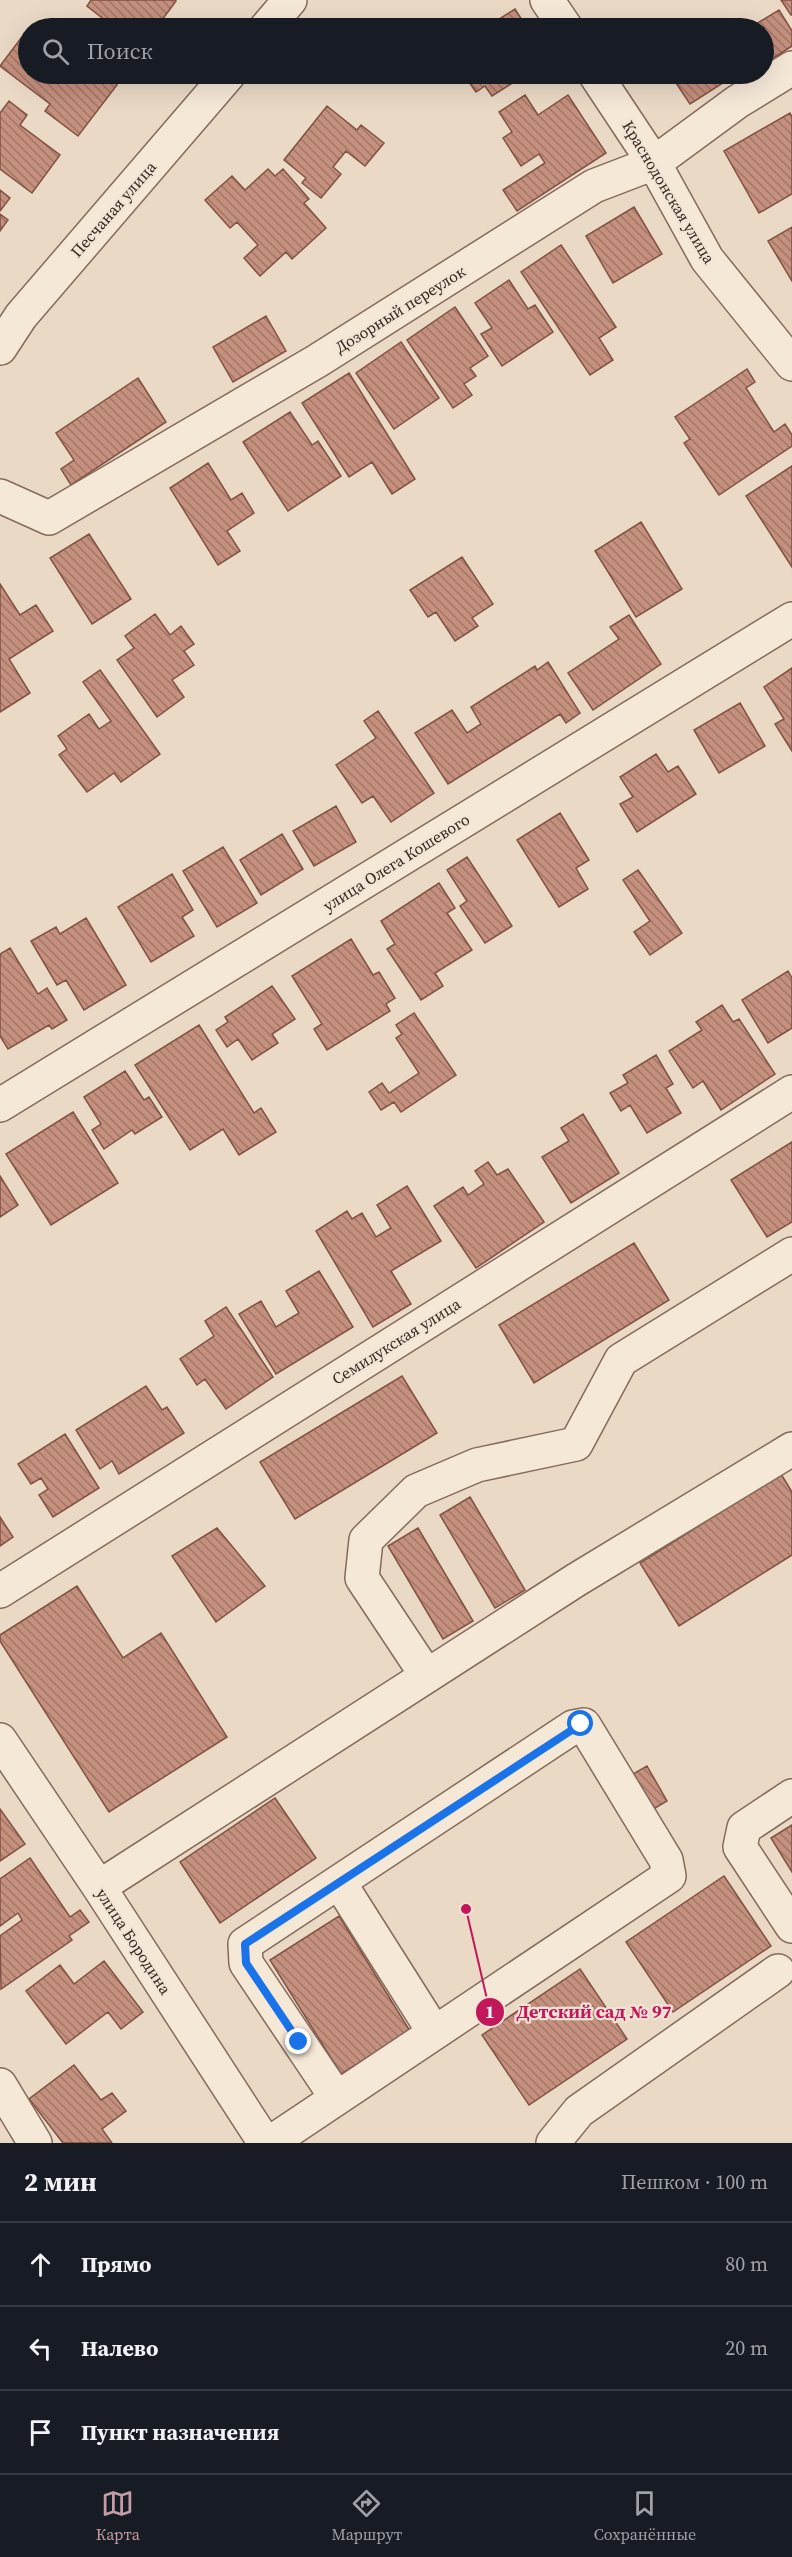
<!DOCTYPE html>
<html lang="ru">
<head>
<meta charset="utf-8">
<style>
	body { margin:0; font-family:"Source Serif 4",serif; background:#20242c; color:#f1f3f6 }
	.stop { position:absolute; width:18px; height:18px; margin:-14px; border:4px solid #1a73e8; border-radius:50%; background:#fff }
	.stop.end { background:#1a73e8; border-color:#fff; box-shadow:0 2px 6px #0008 }
	.list { margin:0; padding:0; list-style:none }
	h2 { display:flex; justify-content:space-between; align-items:center; height:78px; margin:0; padding:0 24px; font-size:26px }
	h2 small { font-size:20px; font-weight:400; color:#9ea1a6 }
	.list li { display:grid; grid-template-columns:39px 1fr auto; gap:18px; align-items:center; box-sizing:border-box; height:84px; padding:0 24px; border-top:2px solid #363941 }
	.list b { display:block; font-size:22px; white-space:nowrap }
	.list em { font-size:20px; font-style:normal; color:#9ea1a6 }
	.icon { flex:none; width:33px; height:33px; fill:none; stroke:currentColor; stroke-width:2; stroke-linecap:round; stroke-linejoin:round }
	.map { position:relative; flex:none; width:792px; height:2143px; overflow:hidden }
	.search { position:absolute; background:#171b24; box-shadow:0 6px 24px #0002; left:18px; right:18px; top:18px; height:66px; display:flex; align-items:center; gap:15px; box-sizing:border-box; padding:0 21px; border-radius:33px; color:#9ea1a6; font-size:22px }
	.sheet { height:330px; background:#171b24 }
	nav { display:flex; justify-content:space-around; align-items:center; box-sizing:border-box; height:84px; border-top:2px solid #363941; background:#171b24; font-size:16px; color:#9ea1a6 }
	nav a { display:grid; justify-items:center; gap:3px }
	nav .on { color:#c49ca5 }
	.map>svg:first-child { display:block }
	.building { fill:url(#building-back-hatch); stroke:#815244; stroke-width:1.5 }
	.lines { fill:none; stroke-linecap:round; stroke-linejoin:round }
	.minor-casing { stroke:#846b5c; stroke-width:36 }
	.minor { stroke:#f6e8d7; stroke-width:33 }
	.route { stroke:#1a73e8; stroke-width:8 }
	.labels { text-anchor:middle; dominant-baseline:central; stroke-width:4.5; stroke-linejoin:round; paint-order:stroke }
	.street-label { font-size:16px; fill:#35261f; stroke:#f2e4d4 }
	.leader { fill:none; stroke:#c2185b; stroke-width:2 }
	.callout-dot { fill:#c2185b; stroke:#f2e4d4; stroke-width:2 }
	.mark-label { font-size:18px; text-anchor:middle; font-weight:bold; fill:#fff }
	.callout-label { font-size:18px; text-anchor:middle; font-weight:bold; fill:#c2185b; stroke:#f2e4d4; stroke-width:4.5; stroke-linejoin:round; paint-order:stroke }
</style>
</head>
<body>
<div class="map">
<svg width="792" height="2143" viewBox="0 0 792 2143">
	<defs>
		<pattern id="building-back-hatch" width="6" height="6" patternUnits="userSpaceOnUse" patternTransform="scale(1.5)"><rect width="6" height="6" fill="#c5907e"/><path d="M-1 5l2 2M0 0l6 6M5-1l2 2" fill="none" stroke="#a17567"/></pattern>
	</defs>
	<rect width="100%" height="100%" fill="#ead9c5"/>
	<path class="building" d="M91,0H175L176,1L156,28H115L87,6Z
		M781,0H792V15H791Z
		M515,9L527,28H485Z
		M779,10L792,31V46L772,59L764,46V28L751,27Z
		M21,38L28,44V74H102L117,85L78,136L45,111L50,104L0,66Z
		M463,74H527L492,96L485,86L476,92Z
		M670,74H737L690,104Z
		M525,95L538,115L568,95L606,153L517,211L503,190L545,163L539,154L521,166L503,138L512,132L499,112Z
		M9,101L27,115L20,125L60,155L32,193L0,169V113Z
		M327,106L357,130L361,125L384,143L365,166L346,151L333,167L341,174L321,198L302,183L306,178L284,160Z
		M790,113L792,117V194L759,213L724,151Z
		M268,169L275,176L283,169L309,199L304,203L326,228L292,259L286,252L260,276L244,258L258,245L237,222L230,228L205,200L232,176L245,190Z
		M0,190L10,198L0,211Z
		M634,207L662,254L613,283L586,236Z
		M0,214L8,220L0,231Z
		M792,227V281L768,241Z
		M561,245L616,327L599,338L613,360L590,375L521,272Z
		M509,280L528,309L535,305L553,332L502,366L481,334L492,328L475,303Z
		M455,307L488,356L470,368L476,376L464,384L472,395L453,408L407,340Z
		M266,316L286,351L233,382L213,347Z
		M401,342L439,398L394,429L356,373Z
		M747,369L755,382L746,388L774,432L785,424L792,435V446L719,495L684,443L690,439L675,417Z
		M349,373L415,479L392,494L372,462L349,477L302,403Z
		M138,378L166,422L71,485L61,469L74,460L56,433Z
		M290,412L312,445L318,441L341,476L288,511L243,442Z
		M208,463L231,500L242,493L254,513L227,531L240,551L218,565L170,488Z
		M792,466V567L746,496Z
		M641,522L682,589L636,617L595,551Z
		M89,534L131,599L92,624L50,558Z
		M462,557L493,604L472,618L478,626L455,641L436,612L428,617L410,590Z
		M0,584L20,615L36,605L53,631L9,659L30,693L0,712Z
		M155,614L170,635L181,626L194,644L184,651L194,665L172,680L184,697L157,717L117,660L134,648L125,636Z
		M629,615L661,664L593,710L568,673L619,639L610,627Z
		M548,662L580,713L566,723L560,714L448,784L415,733L452,710L467,733L481,724L471,707L535,666L537,670Z
		M792,668V751L775,724L784,719L764,687Z
		M100,670L160,754L121,782L114,773L87,792L59,755L67,749L58,736L89,714L99,729L111,721L83,682Z
		M740,703L765,746L719,773L694,730Z
		M378,711L434,793L391,822L373,796L362,803L336,765L376,738L364,721Z
		M656,754L668,772L678,766L696,794L637,832L620,804L633,797L620,777Z
		M336,806L356,842L314,866L293,831Z
		M560,813L589,860L576,868L588,889L559,907L517,840Z
		M282,834L303,869L261,895L240,860Z
		M223,847L257,903L217,927L183,871Z
		M467,857L512,926L485,943L460,906L467,901L447,870Z
		M638,870L682,933L650,955L634,932L650,921L623,880Z
		M172,874L193,910L182,917L194,936L151,962L118,907Z
		M439,883L455,908L447,913L472,950L435,973L443,986L421,1000L387,949L395,944L381,921Z
		M86,918L126,985L84,1010L66,980L57,985L31,941L56,927L60,934Z
		M351,939L373,975L379,972L395,998L386,1004L390,1011L327,1050L314,1029L322,1024L292,976Z
		M10,948L38,994L47,988L67,1020L52,1029L49,1025L8,1049L0,1036V954Z
		M788,971L792,978V1028L768,1043L742,1000Z
		M272,986L295,1019L272,1034L278,1043L252,1060L238,1039L227,1047L216,1030L228,1022L225,1017Z
		M722,1005L733,1022L739,1019L775,1074L721,1110L703,1081L693,1088L669,1051L702,1030L696,1022Z
		M414,1013L456,1075L401,1112L394,1102L381,1110L369,1092L382,1083L389,1093L419,1073L396,1038L402,1034L396,1025Z
		M199,1025L254,1113L261,1108L276,1132L239,1155L223,1129L190,1150L135,1065Z
		M656,1055L673,1084L666,1088L681,1113L647,1133L630,1105L621,1111L610,1093L628,1083L623,1075Z
		M125,1071L144,1100L149,1097L162,1117L135,1134L132,1130L104,1149L92,1130L101,1124L84,1097Z
		M73,1112L118,1183L51,1225L6,1154Z
		M583,1114L619,1173L571,1203L542,1157L569,1141L561,1128Z
		M792,1142V1222L767,1237L731,1180Z
		M488,1162L497,1175L508,1169L544,1222L476,1268L434,1206L463,1187L468,1195L484,1184L475,1171Z
		M0,1176L18,1205L0,1217Z
		M407,1186L441,1241L391,1271L411,1304L373,1327L316,1231L347,1211L352,1219L362,1213L376,1237L391,1228L377,1205Z
		M634,1243L669,1300L534,1383L499,1325Z
		M319,1271L353,1327L276,1374L239,1314L261,1301L276,1327L299,1313L286,1291Z
		M226,1307L273,1377L226,1409L205,1379L197,1385L180,1359L214,1336L205,1321Z
		M402,1376L437,1433L295,1519L260,1462Z
		M146,1386L162,1410L167,1407L184,1433L119,1474L112,1461L100,1469L76,1430Z
		M65,1434L99,1488L53,1517L39,1495L48,1489L41,1478L31,1484L18,1464Z
		M781,1474L792,1492V1555L679,1626L640,1563Z
		M470,1497L525,1590L495,1608L440,1515Z
		M0,1517L13,1537L0,1546Z
		M217,1528L265,1586L216,1622L172,1556Z
		M418,1528L473,1621L443,1639L388,1546Z
		M77,1586L123,1658L161,1633L227,1737L109,1812L0,1641V1635Z
		M647,1766L667,1801L640,1817L619,1782Z
		M275,1798L316,1858L220,1923L180,1862Z
		M0,1809L25,1844L0,1861Z
		M792,1825V1872L771,1838Z
		M30,1858L70,1917L80,1910L89,1922L69,1936L72,1940L1,1989L0,1936L22,1920L18,1913L0,1926V1879Z
		M724,1876L771,1946L673,2012L626,1942Z
		M339,1916L410,2031L341,2074L270,1960Z
		M104,1961L143,2012L121,2029L108,2012L66,2044L26,1991L60,1965L74,1984Z
		M580,1969L627,2039L529,2105L482,2035Z
		M74,2065L101,2100L112,2093L126,2111L102,2129L112,2143H63L29,2099Z"/>
	<g class="lines">
		<defs>
			<path id="minor" d="M547,0L566,28
				M266,28L290,0
				M595,74L654,163L707,259L792,364
				M0,348L21,316L229,74
				M0,496L49,518L317,361L594,186L654,163L737,102L792,68
				M0,1105L792,619
				M0,1591L792,1092
				M427,1676L362,1578L366,1540L416,1491L477,1465L576,1444L621,1360L792,1254
				M0,1740L99,1887L265,2143
				M792,1796L744,1828L740,1847L792,1926
				M339,1882L434,2032
				M99,1887L576,1580L792,1449
				M0,2085L35,2143
				M270,2143L669,1876L666,1860L584,1725L573,1727L245,1944L246,1963L336,2097
				M553,2143L579,2111L778,1971"/>
		</defs>
		<use href="#minor" class="minor-casing"/>
		<use href="#minor" class="minor"/>
	</g>
	<g class="lines">
		<path class="route" d="M299,2042L246,1963L245,1944L581,1724"/>
	</g>
	<g class="labels">
		<g class="street-label">
			<text transform="translate(669 192) rotate(59)">Краснодонская улица</text>
			<text transform="translate(113 209) rotate(-49)">Песчаная улица</text>
			<text transform="translate(400 309) rotate(-32)">Дозорный переулок</text>
			<text transform="translate(396 862) rotate(-32)">улица Олега Кошевого</text>
			<text transform="translate(396 1341) rotate(-32)">Семилукская улица</text>
			<text transform="translate(134 1941) rotate(57)">улица Бородина</text>
		</g>
	</g>
	<path class="leader" d="M466 1909L490 2012"/>
	<g class="callout-dot">
		<circle cx="466" cy="1909" r="6"/>
		<circle cx="490" cy="2012" r="15"/>
	</g>
	<g class="mark-label">
		<text x="490" y="2018">1</text>
	</g>
	<g class="callout-label">
		<text x="594" y="2018">Детский сад № 97</text>
	</g>
</svg>
<div class="stop" style="left:581px;top:1724px"></div>
<div class="stop end" style="left:299px;top:2042px"></div>
<div class="search"><svg class="icon" aria-label="search" viewBox="0 0 24 24"><circle cx="10" cy="10" r="6"/><path d="M15 15l6 6"/></svg>Поиск</div>
</div>
<section class="sheet">
<h2>2 мин<small>Пешком · 100 m</small></h2>
<ul class="list">
<li><svg class="icon" aria-label="ahead" viewBox="0 0 24 24"><path d="M12 20V5M6 11l6-6 6 6"/></svg><div><b>Прямо</b></div><em>80 m</em></li>
<li><svg class="icon" aria-label="left" viewBox="0 0 24 24"><path d="M17 20v-9H6M10 6l-5 5 5 5"/></svg><div><b>Налево</b></div><em>20 m</em></li>
<li><svg class="icon" aria-label="arrive" viewBox="0 0 24 24"><path d="M6 21V4h12l-3 4 3 4H6"/></svg><div><b>Пункт назначения</b></div></li>
</ul>
</section>
<nav>
<a class="on"><svg class="icon" aria-label="map" viewBox="0 0 24 24"><path d="M3 6l6-2 6 2 6-2v14l-6 2-6-2-6 2zM9 4v14M15 6v14"/></svg>Карта</a>
<a><svg class="icon" aria-label="directions" viewBox="0 0 24 24"><path d="M12 3l9 9-9 9-9-9zM9 14v-3h6M13 9l2 2-2 2"/></svg>Маршрут</a>
<a><svg class="icon" aria-label="saved" viewBox="0 0 24 24"><path d="M7 4h10v16l-5-4-5 4z"/></svg>Сохранённые</a>
</nav>
</body>
</html>
